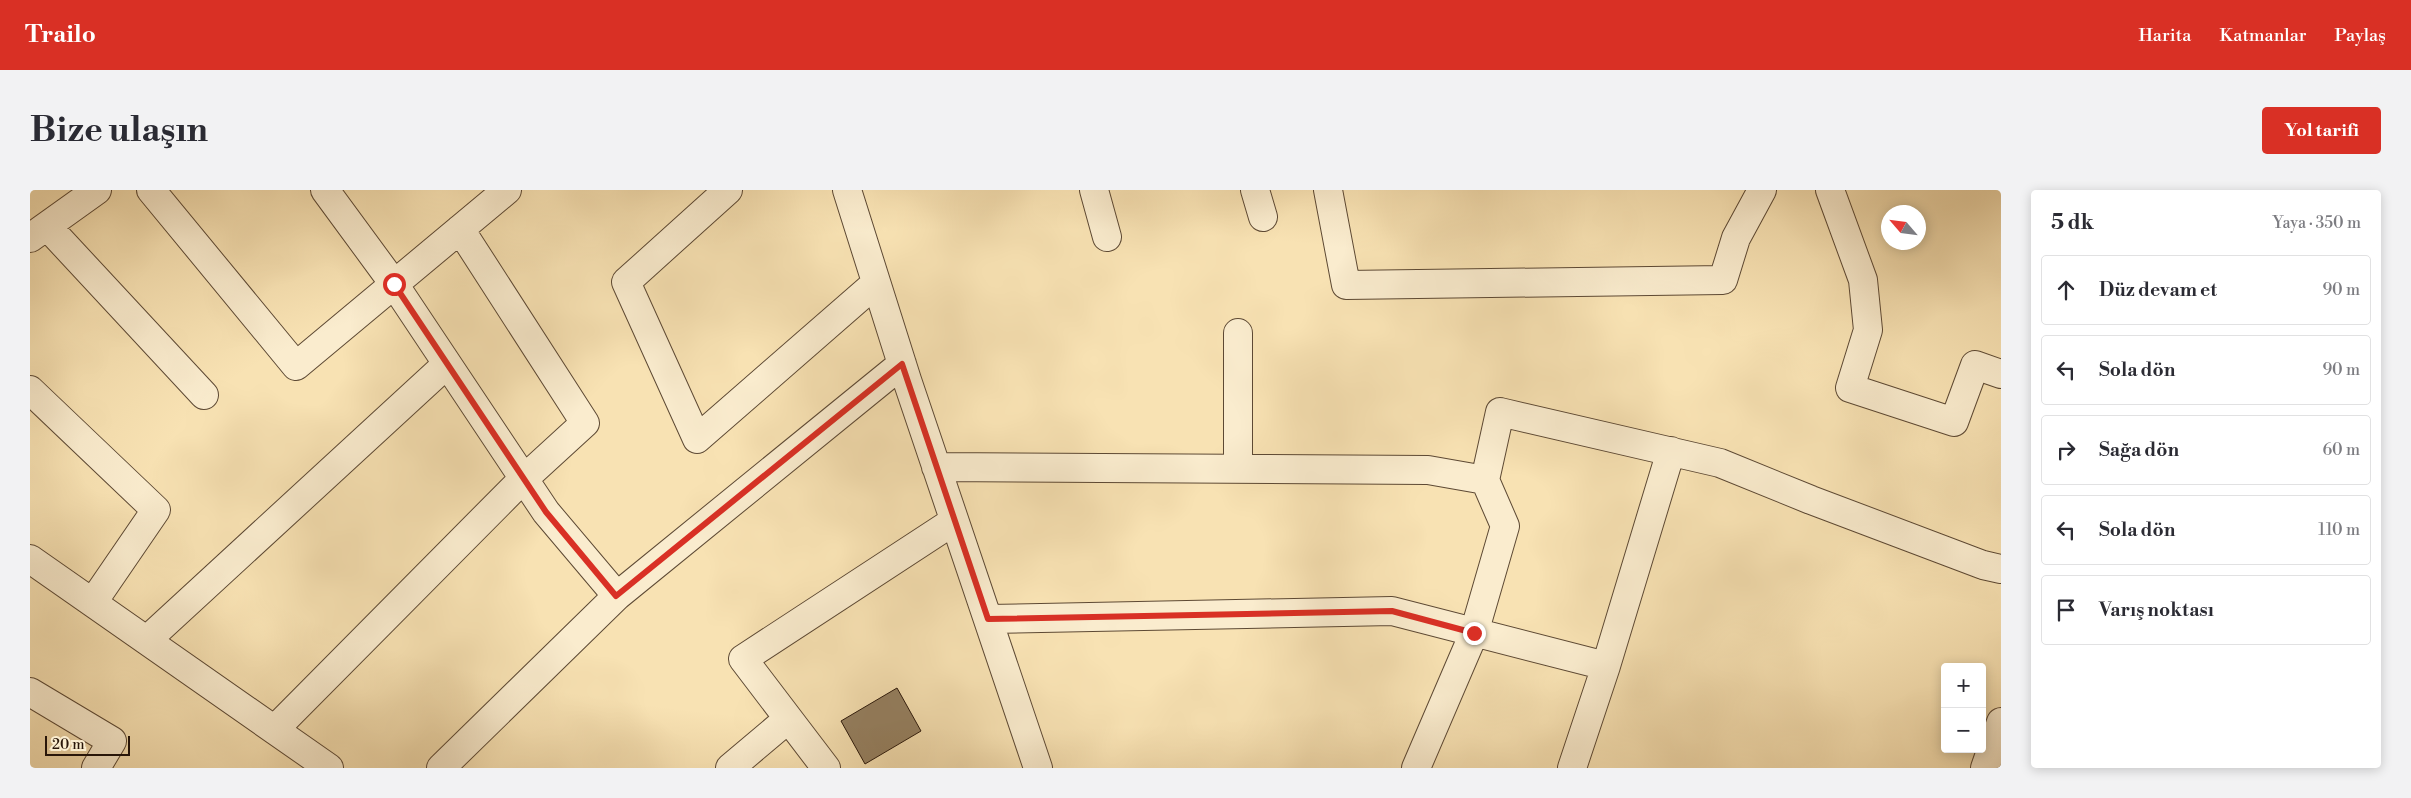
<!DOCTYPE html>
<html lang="tr">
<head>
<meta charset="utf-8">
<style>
	body { margin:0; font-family:"Libre Bodoni",serif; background:#f2f2f3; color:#2b2b33 }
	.controls { position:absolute; right:15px; bottom:15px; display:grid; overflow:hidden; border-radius:5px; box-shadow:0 2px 12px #0003 }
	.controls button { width:45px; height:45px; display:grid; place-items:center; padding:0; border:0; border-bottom:1px solid #e1e1e2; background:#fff; color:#2b2b33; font:25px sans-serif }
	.compass { position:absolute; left:1851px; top:15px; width:45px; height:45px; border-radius:50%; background:#fff; box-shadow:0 2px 12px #0003; rotate:298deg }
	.scale { position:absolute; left:15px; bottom:12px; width:85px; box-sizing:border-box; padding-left:5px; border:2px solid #291609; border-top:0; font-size:14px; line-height:18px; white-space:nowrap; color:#291609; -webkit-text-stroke:4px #faecce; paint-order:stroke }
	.stop { position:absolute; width:15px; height:15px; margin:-11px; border:4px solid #d93025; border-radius:50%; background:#fff }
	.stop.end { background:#d93025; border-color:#fff; box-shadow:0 1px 5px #0008 }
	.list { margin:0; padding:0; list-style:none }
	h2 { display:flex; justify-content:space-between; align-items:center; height:65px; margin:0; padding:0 20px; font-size:21px }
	h2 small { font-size:16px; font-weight:400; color:#7c7c81 }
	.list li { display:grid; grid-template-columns:32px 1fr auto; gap:15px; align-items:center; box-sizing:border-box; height:70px; margin:0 10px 10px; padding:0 10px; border:1px solid #e1e1e2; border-radius:5px }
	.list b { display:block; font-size:19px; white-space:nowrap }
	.list em { font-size:16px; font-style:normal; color:#7c7c81 }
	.icon { flex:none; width:28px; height:28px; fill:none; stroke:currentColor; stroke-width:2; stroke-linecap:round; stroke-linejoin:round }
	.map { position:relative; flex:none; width:1971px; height:578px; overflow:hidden; border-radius:5px }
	header { display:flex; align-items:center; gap:30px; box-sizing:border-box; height:70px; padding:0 25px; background:#d93025; color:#fff }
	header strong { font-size:24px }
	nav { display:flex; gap:28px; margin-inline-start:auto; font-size:18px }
	.intro { display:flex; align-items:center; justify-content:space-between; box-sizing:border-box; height:120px; padding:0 30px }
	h1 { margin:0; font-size:35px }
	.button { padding:12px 22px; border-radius:5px; background:#d93025; color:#fff; font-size:18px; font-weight:700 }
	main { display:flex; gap:30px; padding:0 30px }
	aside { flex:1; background:#fff; border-radius:5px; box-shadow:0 2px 12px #0003 }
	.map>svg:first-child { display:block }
	.building { fill:#958061; stroke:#291609 }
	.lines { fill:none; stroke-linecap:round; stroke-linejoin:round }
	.minor-casing { stroke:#5d4934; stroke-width:30 }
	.minor { stroke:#faecce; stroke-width:28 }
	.route { stroke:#d93025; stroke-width:6 }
</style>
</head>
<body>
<header>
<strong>Trailo</strong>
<nav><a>Harita</a><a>Katmanlar</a><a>Paylaş</a></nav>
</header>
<div class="intro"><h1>Bize ulaşın</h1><a class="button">Yol tarifi</a></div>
<main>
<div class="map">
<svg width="1971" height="578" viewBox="0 0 1971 578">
	<rect width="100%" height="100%" fill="#f8e2b3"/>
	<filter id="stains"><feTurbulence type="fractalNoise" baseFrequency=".004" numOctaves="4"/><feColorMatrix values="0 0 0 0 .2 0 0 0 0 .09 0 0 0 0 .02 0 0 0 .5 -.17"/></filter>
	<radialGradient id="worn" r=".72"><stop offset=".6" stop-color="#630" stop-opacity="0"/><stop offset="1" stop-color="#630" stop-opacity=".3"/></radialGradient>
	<path class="building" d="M867,498L891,541L835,574L811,531Z"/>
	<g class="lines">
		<defs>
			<path id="minor" d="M121,0L266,176L477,0
				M295,0L364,94L516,322L587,406L411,578
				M698,0L596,92L667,249L846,93
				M817,0L877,190L1008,578
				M1064,0L1077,47
				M1225,0L1233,27
				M1298,0L1316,95L1693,90L1706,48L1732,0
				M1800,0L1833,90L1838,140L1820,198L1924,232L1945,175L1971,184
				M17,36L174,205
				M0,48L67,0
				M0,200L126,320L63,412
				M906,277L1398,280L1455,290L1470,222L1690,273L1781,310L1953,375L1971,379
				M1208,278V143
				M0,369L299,578
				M587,406L872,174
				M958,429L1362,421L1576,476
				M117,450L417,174
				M0,502L82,551L66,578
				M245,539L484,298L555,233L430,39
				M700,578L758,529
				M796,578L713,469L924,331
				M1386,578L1444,443L1475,336L1455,290
				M1542,578L1576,476L1641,261
				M1955,578L1971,532"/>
		</defs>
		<use href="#minor" class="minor-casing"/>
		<use href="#minor" class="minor"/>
	</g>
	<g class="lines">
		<path class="route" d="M364,94L516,322L586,406L872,174L958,429L1362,421L1444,443"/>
	</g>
	<rect width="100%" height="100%" filter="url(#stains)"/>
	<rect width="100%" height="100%" fill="url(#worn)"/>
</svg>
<div class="controls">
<button>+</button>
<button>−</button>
</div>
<svg class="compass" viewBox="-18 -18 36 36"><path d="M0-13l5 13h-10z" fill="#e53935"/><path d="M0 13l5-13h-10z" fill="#7c7c81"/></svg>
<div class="scale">20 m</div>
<div class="stop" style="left:364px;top:94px"></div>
<div class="stop end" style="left:1444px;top:443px"></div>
</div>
<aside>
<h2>5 dk<small>Yaya · 350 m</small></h2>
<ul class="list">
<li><svg class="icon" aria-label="ahead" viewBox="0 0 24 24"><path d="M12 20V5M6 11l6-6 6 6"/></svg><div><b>Düz devam et</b></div><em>90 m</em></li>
<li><svg class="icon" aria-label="left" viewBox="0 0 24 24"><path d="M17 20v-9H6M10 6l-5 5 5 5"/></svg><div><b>Sola dön</b></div><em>90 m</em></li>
<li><svg class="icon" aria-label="right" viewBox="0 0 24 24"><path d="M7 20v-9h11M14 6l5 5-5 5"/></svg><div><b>Sağa dön</b></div><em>60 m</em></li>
<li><svg class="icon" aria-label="left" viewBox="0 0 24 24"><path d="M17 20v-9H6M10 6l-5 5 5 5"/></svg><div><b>Sola dön</b></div><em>110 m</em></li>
<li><svg class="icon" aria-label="arrive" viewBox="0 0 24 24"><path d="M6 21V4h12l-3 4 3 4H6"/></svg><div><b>Varış noktası</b></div></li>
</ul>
</aside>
</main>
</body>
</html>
